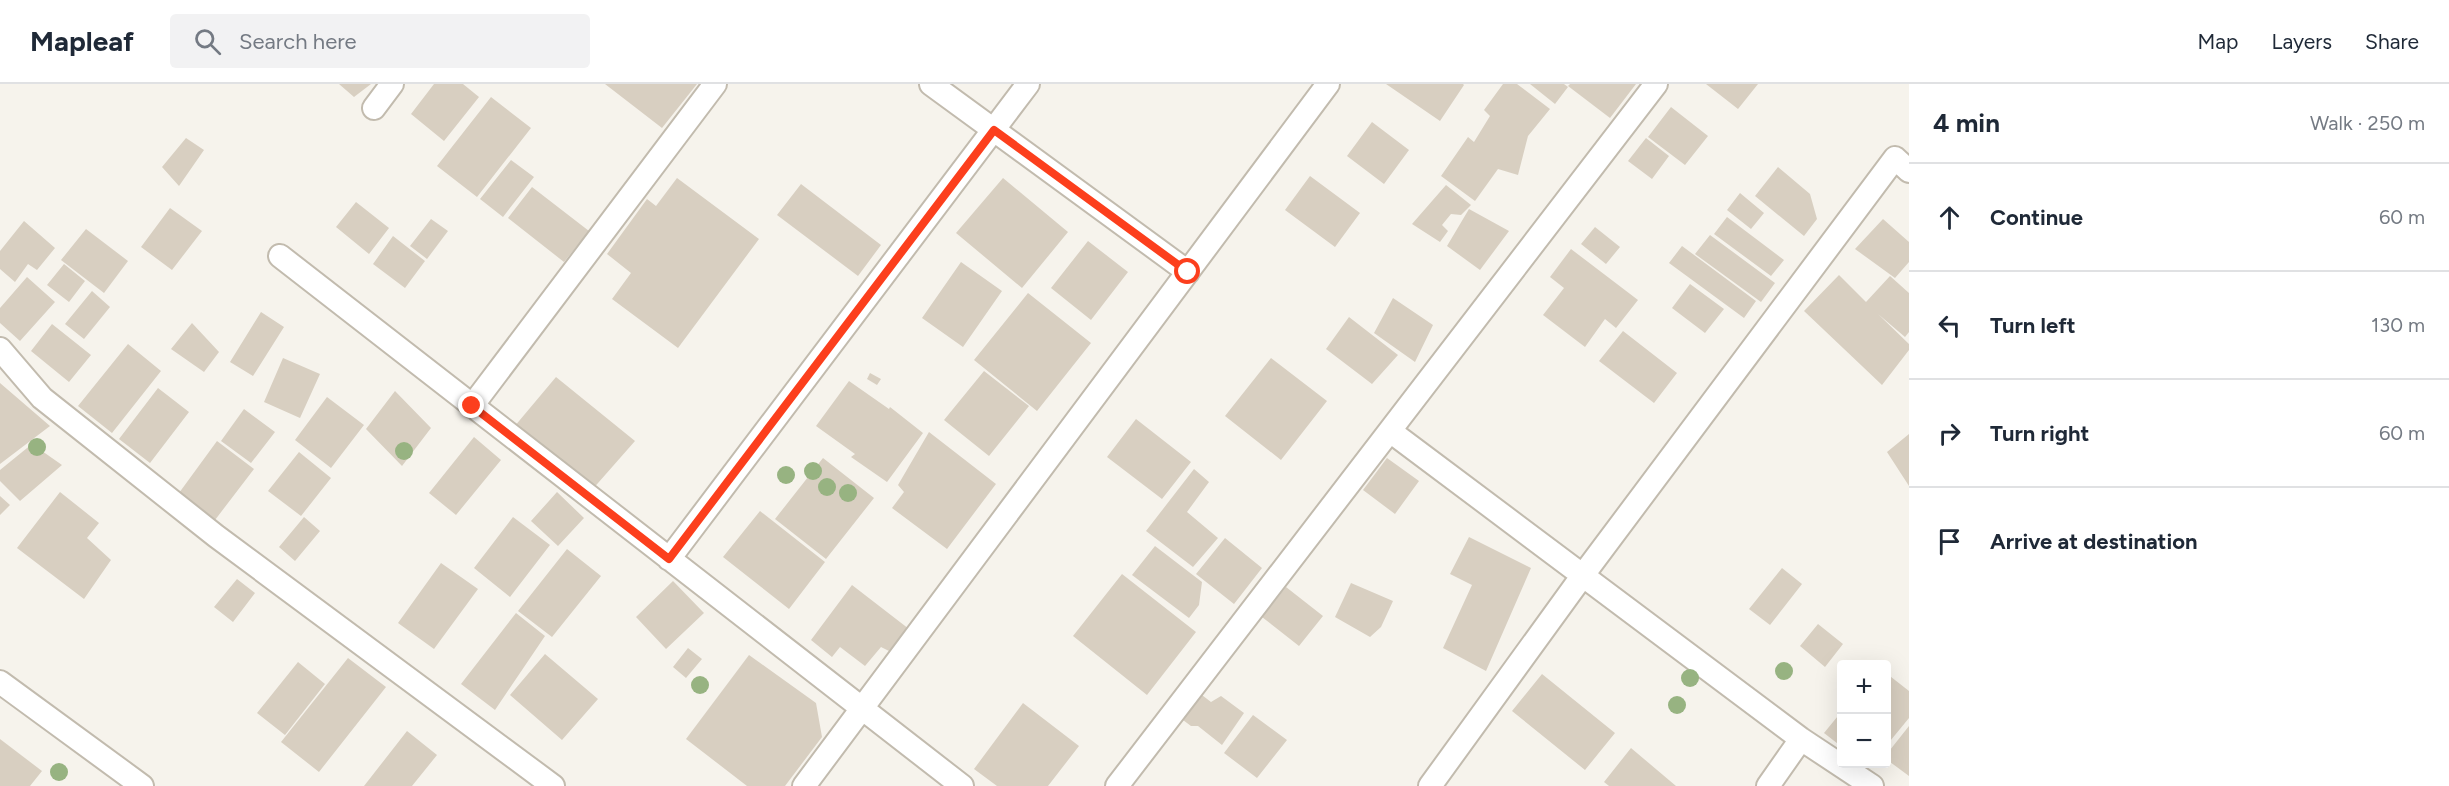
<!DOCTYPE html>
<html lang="en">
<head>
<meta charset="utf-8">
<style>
	body { margin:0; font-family:Figtree,sans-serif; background:#f2f2f3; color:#1f2937 }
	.controls { position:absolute; right:18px; bottom:18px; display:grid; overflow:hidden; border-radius:6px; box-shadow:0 6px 24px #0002 }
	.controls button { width:54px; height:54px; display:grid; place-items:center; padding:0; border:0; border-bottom:2px solid #e0e1e3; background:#fff; color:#1f2937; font:30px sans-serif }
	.stop { position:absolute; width:18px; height:18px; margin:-14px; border:4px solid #fc3f1d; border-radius:50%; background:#fff }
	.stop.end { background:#fc3f1d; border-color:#fff; box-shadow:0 2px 6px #0008 }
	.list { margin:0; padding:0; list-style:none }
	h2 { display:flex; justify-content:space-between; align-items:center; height:78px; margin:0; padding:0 24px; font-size:26px }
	h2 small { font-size:20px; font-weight:400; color:#747a83 }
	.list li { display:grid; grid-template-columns:39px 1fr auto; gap:18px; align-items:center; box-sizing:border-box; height:108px; padding:0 24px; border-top:2px solid #e0e1e3 }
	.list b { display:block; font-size:22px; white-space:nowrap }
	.list em { font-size:20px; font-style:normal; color:#747a83 }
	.icon { flex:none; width:33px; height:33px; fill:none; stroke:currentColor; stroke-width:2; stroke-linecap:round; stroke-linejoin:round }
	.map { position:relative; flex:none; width:1909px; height:702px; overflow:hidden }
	header { display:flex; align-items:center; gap:36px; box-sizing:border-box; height:84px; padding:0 30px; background:#fff; border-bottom:2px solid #e0e1e3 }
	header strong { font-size:28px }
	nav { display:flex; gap:33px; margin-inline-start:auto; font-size:21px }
	.search { width:420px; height:54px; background:#f2f2f3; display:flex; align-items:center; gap:15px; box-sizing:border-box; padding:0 21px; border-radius:6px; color:#747a83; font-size:22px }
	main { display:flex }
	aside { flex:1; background:#fff }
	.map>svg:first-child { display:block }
	.building { fill:#d8cfc1 }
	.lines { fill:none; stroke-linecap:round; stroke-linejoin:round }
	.minor-casing { stroke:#c2bbae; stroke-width:26 }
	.minor { stroke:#fff; stroke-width:22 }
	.tree { fill:#97b381 }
	.route { stroke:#fc3f1d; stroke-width:8 }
</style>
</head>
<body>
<header>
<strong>Mapleaf</strong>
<div class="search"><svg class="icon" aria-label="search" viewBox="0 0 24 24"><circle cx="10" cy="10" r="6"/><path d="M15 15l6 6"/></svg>Search here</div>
<nav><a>Map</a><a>Layers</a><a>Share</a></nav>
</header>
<main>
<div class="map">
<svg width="1909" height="702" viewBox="0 0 1909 702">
	<rect width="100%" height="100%" fill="#f6f3ec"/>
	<path class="building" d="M339,0H371L354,13Z
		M434,0H463L479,13L444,57L411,30Z
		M605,0H697L662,44Z
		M1386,0H1463L1464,1L1440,37Z
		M1503,0H1517L1550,25L1528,52L1518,91L1498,85L1475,117L1441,92L1468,53L1474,58L1490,32L1484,26Z
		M1530,0H1564L1568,3L1555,20Z
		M1570,0H1636L1610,34L1568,2Z
		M1706,0H1758L1738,25Z
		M491,13L531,44L477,113L437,82Z
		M1671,23L1708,52L1685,81L1648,53Z
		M1372,38L1409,66L1384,100L1347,72Z
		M186,54L204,66L179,102L162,83Z
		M1646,54L1669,72L1652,95L1628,77Z
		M511,76L534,93L503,133L480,115Z
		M1778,83L1810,110L1817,135L1804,152L1755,112Z
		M1310,92L1360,129L1335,163L1285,126Z
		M677,94L759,155L678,264L612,215L631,189L607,170L647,115L656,122Z
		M1003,94L1068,148L1022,204L956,149Z
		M801,100L881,161L858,192L777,131Z
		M1446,101L1471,121L1461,131L1451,130L1442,141L1448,147L1440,158L1412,140Z
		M532,103L589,147L564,178L508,134Z
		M1740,109L1764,129L1751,145L1727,126Z
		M356,118L389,144L369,170L336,143Z
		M170,124L202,147L172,186L141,163Z
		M1469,125L1509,147L1480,186L1447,162Z
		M1727,133L1784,176L1771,192L1714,150Z
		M431,135L448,147L427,175L410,162Z
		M1883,135L1909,158V178L1895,194L1855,165Z
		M24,137L55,164L37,186L28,180L15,198L0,185V167Z
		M1595,143L1620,163L1606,180L1581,160Z
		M86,145L128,177L104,209L61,176Z
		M1710,151L1775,199L1761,218L1695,170Z
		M393,152L425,177L405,204L373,180Z
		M1088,157L1128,188L1091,236L1051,204Z
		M1682,162L1756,217L1744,234L1669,179Z
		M1571,165L1638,216L1616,244L1605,235L1585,263L1543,231L1564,204L1550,193Z
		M961,178L1002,207L963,263L922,234Z
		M64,180L85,197L69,218L47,201Z
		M1839,191L1866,218L1890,192L1909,209V248L1905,253L1878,230L1909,260V266L1882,301L1804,227Z
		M27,193L55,218L20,257L0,239V224Z
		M1690,200L1724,225L1705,249L1672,224Z
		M92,207L110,223L84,255L65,240Z
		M1028,209L1091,259L1037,327L974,276Z
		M1393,214L1433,241L1415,278L1374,249Z
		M261,228L284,243L253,292L230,278Z
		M1349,233L1398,271L1372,300L1326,265Z
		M192,239L219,268L204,288L171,265Z
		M52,240L91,271L69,298L31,267Z
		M1623,247L1677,289L1654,319L1599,277Z
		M128,260L161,287L112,349L78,322Z
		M283,274L320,290L300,334L264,318Z
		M1271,274L1327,317L1281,376L1225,332Z
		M984,287L1029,322L989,372L944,336Z
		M870,289L881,295L877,301L867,295Z
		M556,293L635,357L591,407L514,343Z
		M849,297L889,325L890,323L923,349L887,398L851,373L855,370L816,342Z
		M0,299L50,342L0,380Z
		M158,304L189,328L150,379L119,355Z
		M395,307L431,344L402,382L366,345Z
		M327,313L364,341L331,384L295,356Z
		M244,325L275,348L251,379L221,357Z
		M1136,335L1191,378L1162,415L1107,373Z
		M929,348L996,400L947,465L892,424L904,408L898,401Z
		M1909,350V402L1887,368Z
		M474,353L501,376L456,431L429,409Z
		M217,357L254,385L215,436L179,409Z
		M32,360L62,381L20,417L0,397V386Z
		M299,368L331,394L301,432L268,407Z
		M823,374L874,414L826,475L775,435Z
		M1387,374L1419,397L1395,430L1363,406Z
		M1194,385L1209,398L1187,428L1218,454L1193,483L1146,447Z
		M60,408L99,439L87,454L111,476L84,515L17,464Z
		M557,408L584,434L558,462L531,437Z
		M0,412L10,421L0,431Z
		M760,427L825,478L789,525L723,473Z
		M304,433L320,447L295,477L279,463Z
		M513,433L550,461L510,513L474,484Z
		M1469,453L1531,484L1486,587L1443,564L1472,501L1450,490Z
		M1225,454L1262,484L1234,520L1196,490Z
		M1155,462L1202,498L1199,521L1189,534L1132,491Z
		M567,465L601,492L552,553L518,527Z
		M441,479L478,505L434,565L398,539Z
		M1782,484L1802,500L1770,541L1749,525Z
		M1122,490L1196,548L1147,611L1073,552Z
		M237,495L255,509L233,538L214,523Z
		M673,497L704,529L666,565L636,533Z
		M1351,499L1393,517L1381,543L1370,553L1335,533Z
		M852,501L909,545L891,568L881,563L865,582L840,563L832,573L811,556Z
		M1286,503L1323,532L1299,562L1262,533Z
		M516,529L545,552L495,626L461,600Z
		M1818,540L1843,560L1825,583L1800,562Z
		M688,564L702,575L686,594L673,583Z
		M545,570L598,615L562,656L510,611Z
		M749,571L816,619L822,653L785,702H747L686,655Z
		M348,574L386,603L319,688L281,658Z
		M298,578L325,600L285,651L257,629Z
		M1886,589L1909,607V634L1886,662Z
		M1542,590L1615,649L1585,686L1512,627Z
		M1198,608L1211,618L1221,612L1244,629L1222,661L1198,642H1191L1179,633Z
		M1023,619L1079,662L1048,702H997L974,685Z
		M1842,627V663L1824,649Z
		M1253,631L1287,656L1257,694L1224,669Z
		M1909,642V692L1886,675V671Z
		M407,647L437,671L412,702H364Z
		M0,655L42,687L30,702H0Z
		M1631,664L1676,702H1609L1604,698Z"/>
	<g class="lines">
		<defs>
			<path id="minor" d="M931,0L1188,188
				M374,24L392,0
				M280,172L962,702
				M0,265L42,314L216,452L553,702
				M472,322L715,0
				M1390,347L1801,655L1872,702
				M669,475L1028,0
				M0,598L142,702
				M804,702L1328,0
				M1117,702L1656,0
				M1430,702L1583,491L1895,74L1909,87
				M1768,702L1801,655"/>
		</defs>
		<use href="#minor" class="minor-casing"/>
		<use href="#minor" class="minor"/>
	</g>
	<g class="tree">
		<circle cx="37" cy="363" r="9"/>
		<circle cx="404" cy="367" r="9"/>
		<circle cx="813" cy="387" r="9"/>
		<circle cx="786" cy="391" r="9"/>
		<circle cx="827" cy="403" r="9"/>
		<circle cx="848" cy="409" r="9"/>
		<circle cx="1784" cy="587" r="9"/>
		<circle cx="1690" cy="594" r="9"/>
		<circle cx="700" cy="601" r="9"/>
		<circle cx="1677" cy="621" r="9"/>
		<circle cx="59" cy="688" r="9"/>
	</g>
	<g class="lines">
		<path class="route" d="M472,322L669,475L994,46L1188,188"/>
	</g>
</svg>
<div class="controls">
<button>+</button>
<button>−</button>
</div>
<div class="stop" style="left:1188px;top:188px"></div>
<div class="stop end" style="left:472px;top:322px"></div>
</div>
<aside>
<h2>4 min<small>Walk · 250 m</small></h2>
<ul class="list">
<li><svg class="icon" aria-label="ahead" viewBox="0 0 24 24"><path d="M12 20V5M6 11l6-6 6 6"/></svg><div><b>Continue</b></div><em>60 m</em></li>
<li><svg class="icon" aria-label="left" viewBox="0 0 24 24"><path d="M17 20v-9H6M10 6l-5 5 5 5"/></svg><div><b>Turn left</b></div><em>130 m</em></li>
<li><svg class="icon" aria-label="right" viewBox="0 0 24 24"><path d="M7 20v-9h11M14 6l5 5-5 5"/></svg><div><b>Turn right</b></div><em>60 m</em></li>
<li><svg class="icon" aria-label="arrive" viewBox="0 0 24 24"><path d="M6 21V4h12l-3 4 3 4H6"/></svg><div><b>Arrive at destination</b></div></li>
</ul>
</aside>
</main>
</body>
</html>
